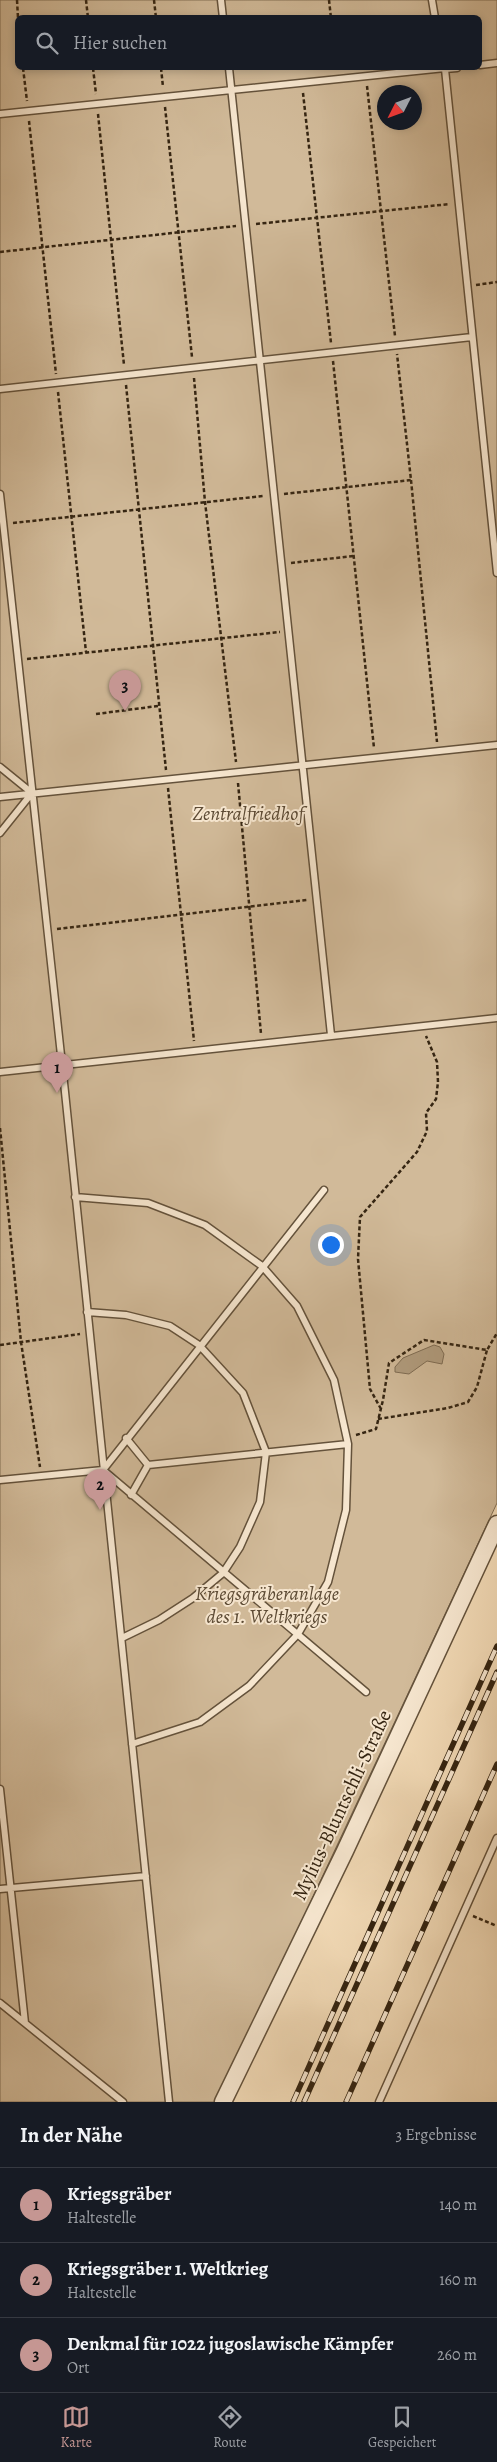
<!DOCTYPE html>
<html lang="de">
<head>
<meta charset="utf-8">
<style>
	body { margin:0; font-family:Alegreya,serif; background:#20242c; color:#f1f3f6 }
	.compass { position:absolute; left:377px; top:85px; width:45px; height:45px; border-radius:50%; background:#171b24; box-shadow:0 2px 8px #0003; rotate:228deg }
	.you { position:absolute; left:330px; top:1244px; width:18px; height:18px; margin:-12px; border:4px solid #fff; border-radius:50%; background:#1a73e8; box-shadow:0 0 0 8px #1a73e833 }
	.badge { display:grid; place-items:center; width:32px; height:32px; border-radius:50%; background:#c59692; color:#111; font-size:16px; font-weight:700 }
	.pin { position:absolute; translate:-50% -41px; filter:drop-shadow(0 1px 2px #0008) }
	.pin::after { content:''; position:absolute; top:26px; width:18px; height:15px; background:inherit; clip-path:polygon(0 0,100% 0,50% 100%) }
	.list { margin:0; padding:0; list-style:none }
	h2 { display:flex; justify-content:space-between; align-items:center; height:65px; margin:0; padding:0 20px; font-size:21px }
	h2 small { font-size:16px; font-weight:400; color:#9ea1a6 }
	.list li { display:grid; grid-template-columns:32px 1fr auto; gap:15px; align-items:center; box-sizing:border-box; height:75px; padding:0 20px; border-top:1px solid #363941 }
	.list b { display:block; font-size:19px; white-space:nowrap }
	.list p { margin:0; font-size:16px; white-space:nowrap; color:#9ea1a6 }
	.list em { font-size:16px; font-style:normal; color:#9ea1a6 }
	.icon { flex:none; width:28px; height:28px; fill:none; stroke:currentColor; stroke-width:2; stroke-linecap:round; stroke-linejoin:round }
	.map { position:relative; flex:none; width:497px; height:2102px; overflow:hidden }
	.search { position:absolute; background:#171b24; box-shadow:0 2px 8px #0003; left:15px; right:15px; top:15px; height:55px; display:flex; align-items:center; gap:12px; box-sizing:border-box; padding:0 18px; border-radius:8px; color:#9ea1a6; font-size:19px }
	.sheet { height:290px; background:#171b24 }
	nav { display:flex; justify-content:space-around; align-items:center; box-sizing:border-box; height:70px; border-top:1px solid #363941; background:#171b24; font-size:14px; color:#9ea1a6 }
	nav a { display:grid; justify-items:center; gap:2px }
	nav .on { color:#c59692 }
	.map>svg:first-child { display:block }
	.green { fill:#d1ba99; stroke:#837056; fill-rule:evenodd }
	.water { fill:#b19c7e; stroke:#7f6c53 }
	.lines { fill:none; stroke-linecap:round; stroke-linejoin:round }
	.service-casing { stroke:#64523b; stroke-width:9 }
	.tertiary-casing { stroke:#64523b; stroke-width:19 }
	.path { stroke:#352512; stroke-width:2.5; stroke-dasharray:4 2.5; stroke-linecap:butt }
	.service { stroke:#f6e6cf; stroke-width:6 }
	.tertiary { stroke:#f6e6cf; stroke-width:16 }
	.rail-casing { stroke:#352512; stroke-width:5.5 }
	.rail { stroke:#f6e6cf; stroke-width:4; stroke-dasharray:11; stroke-linecap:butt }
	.labels { text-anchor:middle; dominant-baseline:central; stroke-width:4; stroke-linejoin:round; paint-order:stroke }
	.park-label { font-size:20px; font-style:italic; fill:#5c4a34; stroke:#f6e6cf }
	.street-label { font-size:20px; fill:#352512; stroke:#f6e6cf }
</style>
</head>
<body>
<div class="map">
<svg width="497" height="2102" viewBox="0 0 497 2102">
	<rect width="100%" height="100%" fill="#f1d9b5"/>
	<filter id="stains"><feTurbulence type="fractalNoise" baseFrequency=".004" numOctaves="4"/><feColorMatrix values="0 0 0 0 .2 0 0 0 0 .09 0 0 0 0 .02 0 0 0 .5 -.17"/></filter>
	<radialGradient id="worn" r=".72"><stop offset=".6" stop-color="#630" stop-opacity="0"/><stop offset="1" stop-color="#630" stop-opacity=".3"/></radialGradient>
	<path class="green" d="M0,0H497V1503L217,2102H0ZM18,18H480V68H18ZM384,92H414V122H384Z"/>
	<path class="water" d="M434,1345L440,1347L444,1354L442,1364L427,1361L409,1374L395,1372V1367L403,1358Z"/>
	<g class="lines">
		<defs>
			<path id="service" d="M221,0L223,18
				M432,0L435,18
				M480,65L497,63
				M229,68L331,1035
				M457,68L445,69L497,573
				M0,114L445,68
				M0,389L472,337
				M0,494L65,1092L169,2102
				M0,767L32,793L0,833
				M0,797L497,745
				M0,1072L497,1018
				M75,1197L148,1203L205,1225L262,1266L297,1306L334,1380L348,1444L346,1510L328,1582L298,1634L249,1686L200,1722L132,1744
				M87,1312L126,1315L170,1326L199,1345L243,1393L266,1452L260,1502L240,1547L223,1573L193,1598L159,1620L122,1638
				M126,1438L148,1465
				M103,1470L366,1692
				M0,1480L103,1470L324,1190
				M131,1495L148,1465L348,1444
				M0,1789L25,2023
				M0,1889L146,1876
				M0,2003L123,2102
				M379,2102L497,1838"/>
			<path id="tertiary" d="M223,2102L345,1851L497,1524"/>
		</defs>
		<use href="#service" class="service-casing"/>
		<use href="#tertiary" class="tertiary-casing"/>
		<path class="path" d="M17,0L18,18
			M86,0L88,18
			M154,0L156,18
			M329,0L331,18
			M23,68L27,101
			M93,68L96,94
			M161,68L163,87
			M367,86L395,336
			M303,93L331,343
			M165,107L192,357
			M98,114L124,365
			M29,121L56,374
			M256,224L450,204
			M0,252L236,226
			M476,285L497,282
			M333,361L374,748
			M194,378L205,502L236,762
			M126,385L166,770
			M58,392L86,652
			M411,480L437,742
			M284,494L411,480L397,354
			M13,523L263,496
			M291,563L353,556
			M27,659L280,632
			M96,714L158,706
			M238,783L261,1034
			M168,788L194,1041
			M57,929L307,900
			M0,1128L21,1342L40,1467
			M0,1345L80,1334
			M381,1409L370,1389L358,1259L360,1217L417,1152L427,1131L426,1113L436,1099L438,1082L437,1062L426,1036
			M378,1419L448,1408L468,1402L477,1387L487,1350
			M356,1435L376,1429L383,1400L389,1363L424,1340L487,1350L497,1333
			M473,1916L497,1926"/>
		<use href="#service" class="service"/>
		<use href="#tertiary" class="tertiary"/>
		<defs>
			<path id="rail" d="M293,2102L497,1646
				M304,2102L497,1672
				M346,2102L497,1764"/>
		</defs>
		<use href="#rail" class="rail-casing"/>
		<use href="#rail" class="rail"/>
	</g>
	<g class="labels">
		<g class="park-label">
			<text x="248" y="813">Zentralfriedhof</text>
			<text x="267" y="1593">Kriegsgräberanlage<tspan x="267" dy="23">des 1. Weltkriegs</tspan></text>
		</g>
		<g class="street-label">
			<text transform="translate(342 1805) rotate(-65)">Mylius-Bluntschli-Straße</text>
		</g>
	</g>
	<rect width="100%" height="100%" filter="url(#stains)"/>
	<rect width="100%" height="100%" fill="url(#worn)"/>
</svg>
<svg class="compass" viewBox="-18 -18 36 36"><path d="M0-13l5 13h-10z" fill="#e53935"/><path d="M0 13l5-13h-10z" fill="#9ea1a6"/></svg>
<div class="you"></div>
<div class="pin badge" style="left:57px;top:1093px">1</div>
<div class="pin badge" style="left:100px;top:1510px">2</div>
<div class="pin badge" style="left:125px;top:711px">3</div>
<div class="search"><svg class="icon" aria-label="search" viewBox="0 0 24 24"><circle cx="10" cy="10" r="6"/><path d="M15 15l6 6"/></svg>Hier suchen</div>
</div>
<section class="sheet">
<h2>In der Nähe<small>3 Ergebnisse</small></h2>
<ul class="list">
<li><span class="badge">1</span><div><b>Kriegsgräber</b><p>Haltestelle</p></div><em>140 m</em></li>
<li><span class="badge">2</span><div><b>Kriegsgräber 1. Weltkrieg</b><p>Haltestelle</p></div><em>160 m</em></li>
<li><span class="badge">3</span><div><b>Denkmal für 1022 jugoslawische Kämpfer</b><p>Ort</p></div><em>260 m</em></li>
</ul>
</section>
<nav>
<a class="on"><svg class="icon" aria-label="map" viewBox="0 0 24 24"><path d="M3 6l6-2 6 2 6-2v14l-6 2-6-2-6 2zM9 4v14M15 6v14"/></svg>Karte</a>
<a><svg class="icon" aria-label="directions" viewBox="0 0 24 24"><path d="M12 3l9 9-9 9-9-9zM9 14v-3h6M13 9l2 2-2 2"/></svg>Route</a>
<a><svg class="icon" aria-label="saved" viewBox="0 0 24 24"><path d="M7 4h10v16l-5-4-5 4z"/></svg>Gespeichert</a>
</nav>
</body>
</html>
